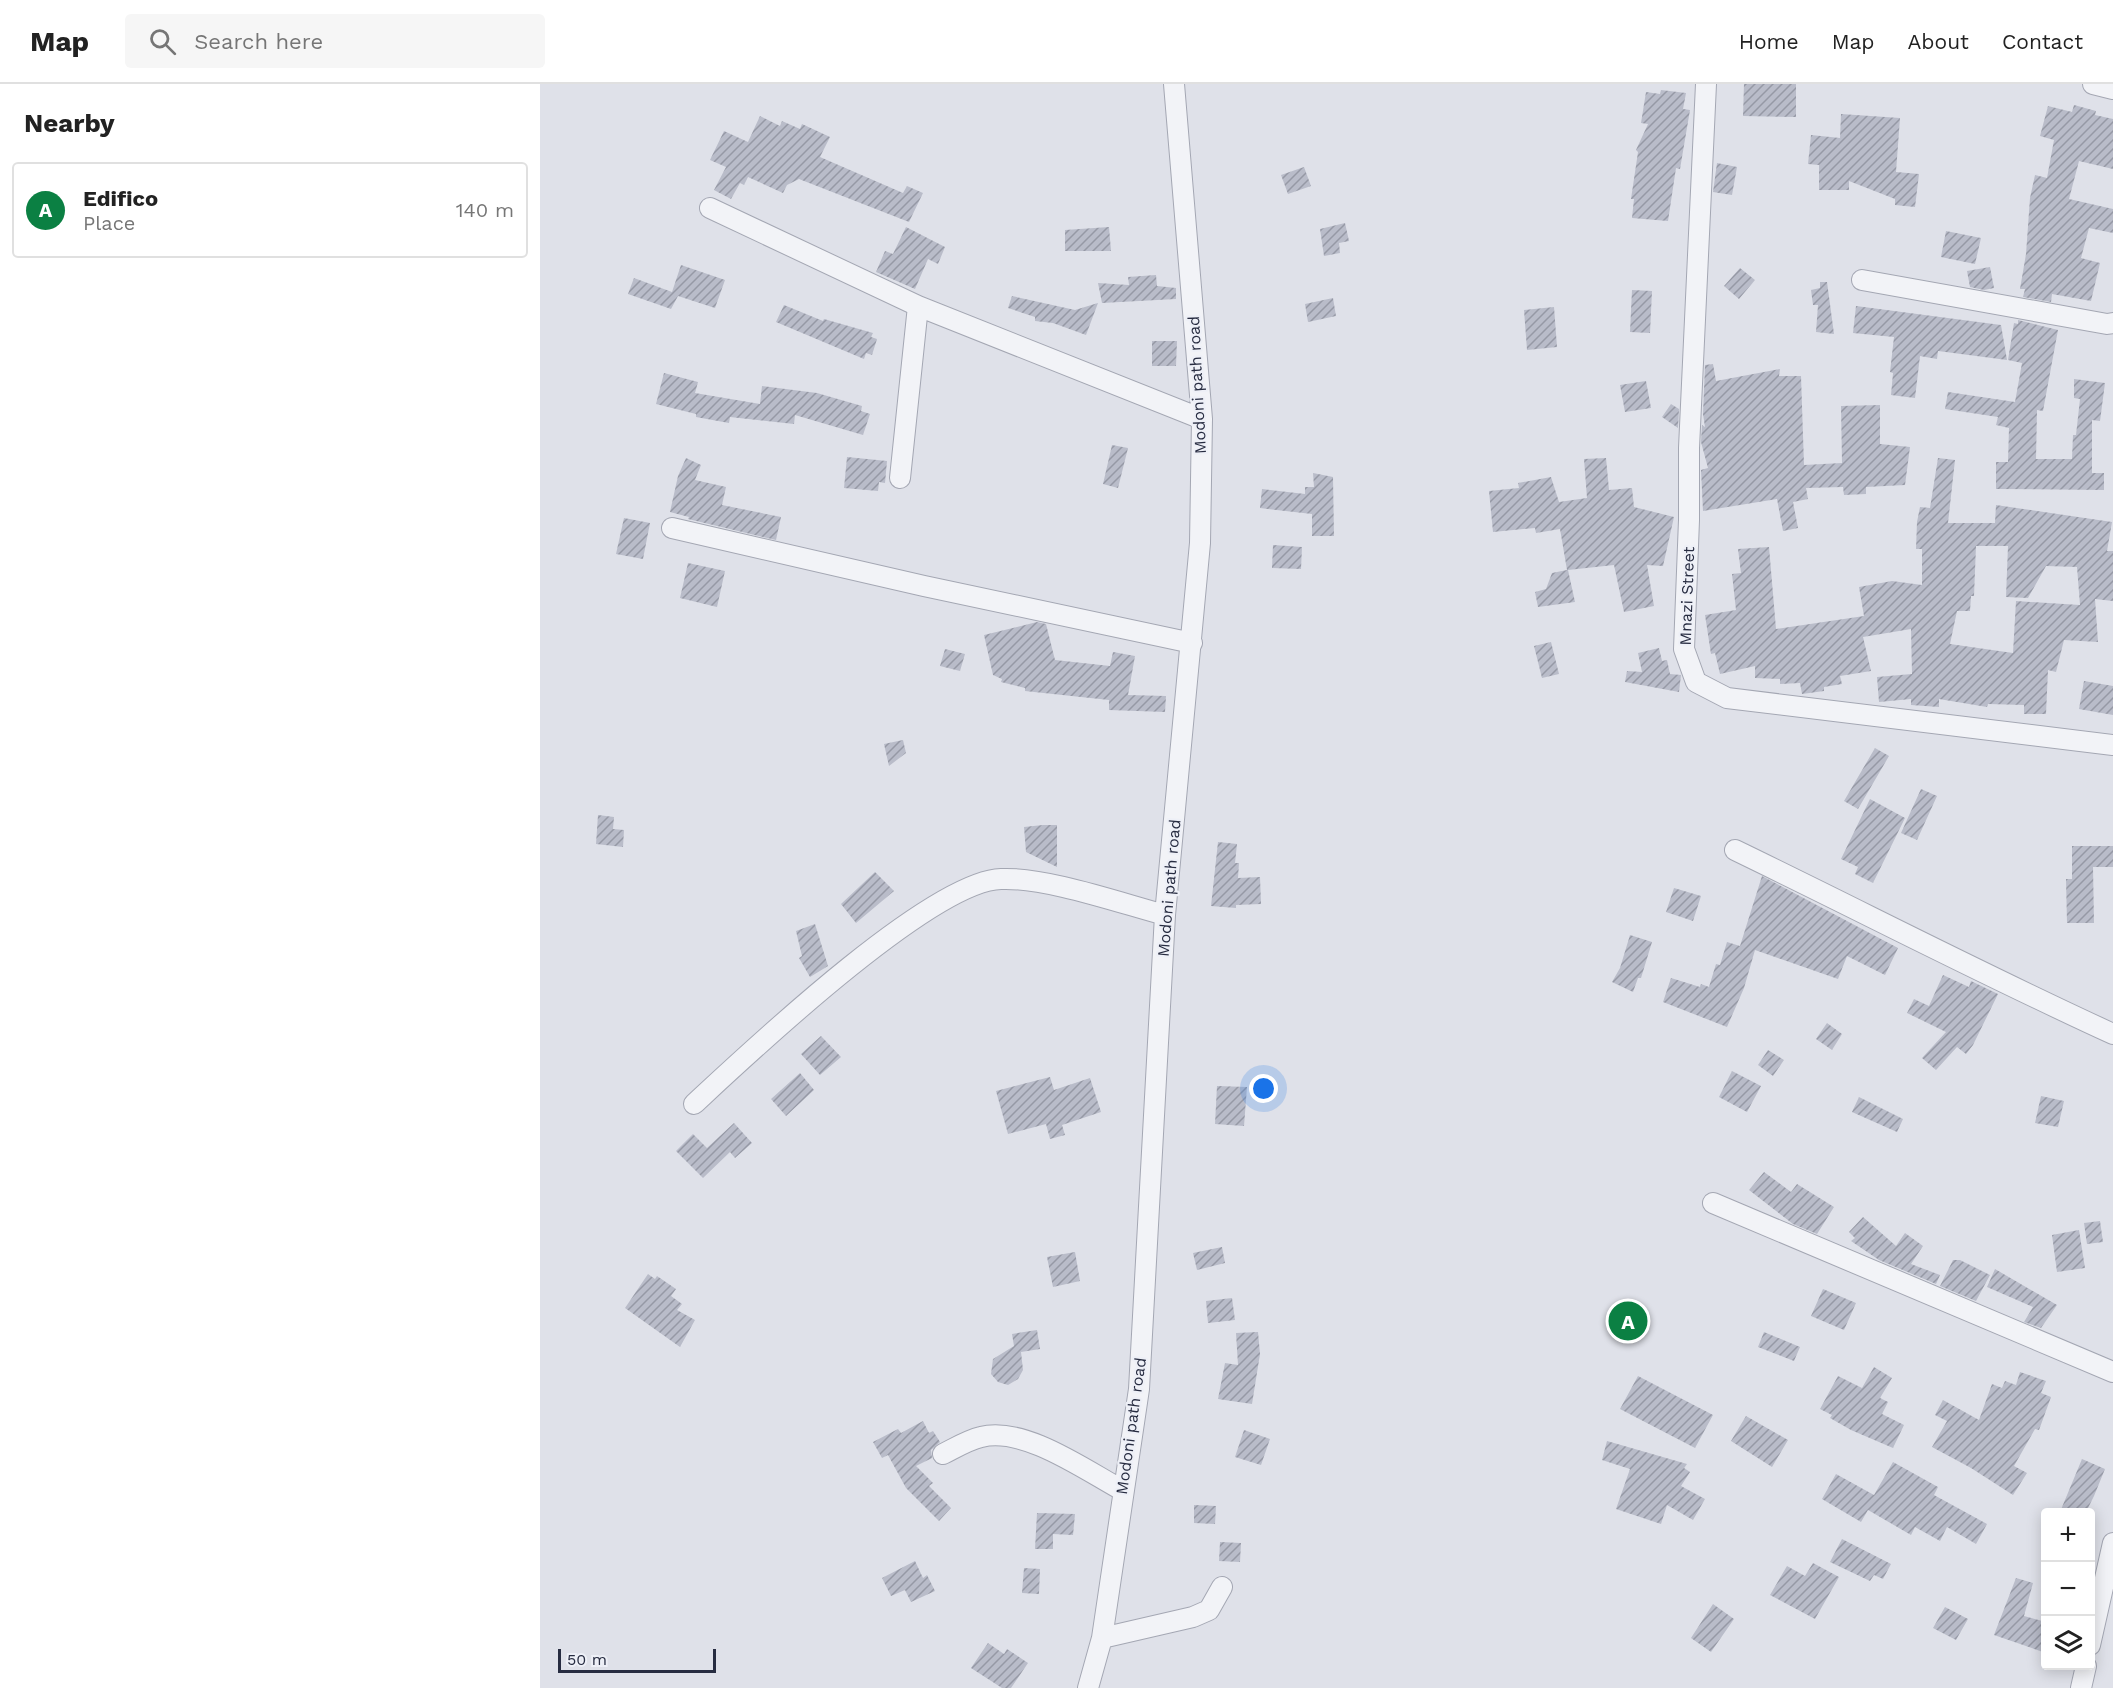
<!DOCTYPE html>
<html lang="en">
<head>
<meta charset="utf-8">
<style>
	body { margin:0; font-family:"Work Sans",sans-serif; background:#f6f6f6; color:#222 }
	.controls { position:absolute; right:18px; bottom:18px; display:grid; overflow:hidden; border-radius:6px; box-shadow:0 3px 15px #0003 }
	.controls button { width:54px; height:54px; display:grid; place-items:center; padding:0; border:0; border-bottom:2px solid #e0e0e0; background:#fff; color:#222; font:30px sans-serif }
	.scale { position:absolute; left:18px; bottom:15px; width:158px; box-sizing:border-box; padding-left:6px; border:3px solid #272c41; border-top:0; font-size:16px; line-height:21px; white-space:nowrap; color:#272c41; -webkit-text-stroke:4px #eef0f7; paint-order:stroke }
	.you { position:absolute; left:724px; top:1005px; width:21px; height:21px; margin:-15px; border:4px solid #fff; border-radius:50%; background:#1a73e8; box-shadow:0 0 0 9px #1a73e833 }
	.badge { display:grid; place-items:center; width:39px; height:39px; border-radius:50%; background:#0b8043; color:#fff; font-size:20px; font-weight:700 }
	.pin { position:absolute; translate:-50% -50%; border:3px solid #fff; box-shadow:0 2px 6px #0006 }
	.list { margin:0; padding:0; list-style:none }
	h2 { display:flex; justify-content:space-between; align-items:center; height:78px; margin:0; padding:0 24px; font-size:26px }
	h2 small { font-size:20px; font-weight:400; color:#767676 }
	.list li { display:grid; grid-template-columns:39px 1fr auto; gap:18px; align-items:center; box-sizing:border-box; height:96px; margin:0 12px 12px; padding:0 12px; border:2px solid #e0e0e0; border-radius:6px }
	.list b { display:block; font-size:22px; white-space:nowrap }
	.list p { margin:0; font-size:20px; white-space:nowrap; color:#767676 }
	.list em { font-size:20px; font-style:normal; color:#767676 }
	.icon { flex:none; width:33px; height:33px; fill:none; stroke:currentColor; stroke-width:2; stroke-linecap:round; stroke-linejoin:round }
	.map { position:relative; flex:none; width:1573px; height:1604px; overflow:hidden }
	header { display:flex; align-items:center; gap:36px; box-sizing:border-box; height:84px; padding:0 30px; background:#fff; border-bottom:2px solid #e0e0e0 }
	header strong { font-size:28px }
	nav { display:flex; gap:33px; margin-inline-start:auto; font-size:21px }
	.search { width:420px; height:54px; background:#f6f6f6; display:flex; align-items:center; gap:15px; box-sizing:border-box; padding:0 21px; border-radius:6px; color:#767676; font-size:22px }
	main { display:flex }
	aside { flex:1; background:#fff }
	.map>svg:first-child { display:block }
	.building { fill:url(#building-hatch); fill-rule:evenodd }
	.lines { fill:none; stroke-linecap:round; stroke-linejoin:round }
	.street-casing { stroke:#a4a7b3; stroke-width:22 }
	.street { stroke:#f2f3f7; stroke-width:20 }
	.labels { text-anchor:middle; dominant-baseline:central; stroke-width:4.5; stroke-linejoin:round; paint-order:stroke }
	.street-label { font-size:16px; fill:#272c41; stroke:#eef0f7 }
</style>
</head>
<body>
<header>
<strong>Map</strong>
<div class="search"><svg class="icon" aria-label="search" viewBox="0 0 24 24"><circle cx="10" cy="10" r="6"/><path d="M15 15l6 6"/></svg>Search here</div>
<nav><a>Home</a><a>Map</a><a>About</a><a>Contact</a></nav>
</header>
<main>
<aside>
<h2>Nearby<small></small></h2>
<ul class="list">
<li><span class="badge">A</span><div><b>Edifico</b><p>Place</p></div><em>140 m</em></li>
</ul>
</aside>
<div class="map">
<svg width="1573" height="1604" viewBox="0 0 1573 1604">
	<defs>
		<pattern id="building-hatch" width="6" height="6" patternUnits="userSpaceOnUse" patternTransform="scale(1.5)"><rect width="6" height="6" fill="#b9bcc9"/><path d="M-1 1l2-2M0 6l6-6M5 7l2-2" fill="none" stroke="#9699a5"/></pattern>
	</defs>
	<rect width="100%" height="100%" fill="#dfe1e9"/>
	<path class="building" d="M1204,0H1256V33L1203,32Z
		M1121,6L1146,9L1143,25L1150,26L1140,85L1136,84L1128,137L1092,134L1094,115H1091L1098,68L1096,66L1108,40L1101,39L1106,8L1120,10Z
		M1534,21L1556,27L1555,31L1573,35V85L1539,77L1529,115L1573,125V149L1549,144L1541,174L1560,179L1551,217L1512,210L1511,218L1483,213L1485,205H1480L1486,170L1490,114L1495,91L1507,94L1514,56L1500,52L1508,22L1532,28Z
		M1301,30L1360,34L1356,88L1379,90L1375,123L1355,121V115L1309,97V106H1279V81L1268,80L1271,51L1300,54Z
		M220,32L240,42L242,37L260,45L262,40L290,53L280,73L363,109L367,102L383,109L369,138L259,95L247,101L243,109L208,93L204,101L200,99L191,115L174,106L186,83L170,76L184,47L208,58Z
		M1177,79L1197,83L1192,111L1173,108Z
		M764,83L771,102L748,110L741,91Z
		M805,139L809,157L799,159L800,169L784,172L780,145Z
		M366,143L405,163L398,180L388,175L375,205L336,188L345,167L353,170Z
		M569,143L571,167H525V146Z
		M1406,147L1441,154L1435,180L1401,173Z
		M141,181L185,196L175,224L138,212L131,225L88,210L94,194L132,208Z
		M1450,183L1454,204L1444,206L1430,203L1427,187Z
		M1200,184L1215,196L1199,215L1184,202Z
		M616,191L617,202L636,204V215L562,219L558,199L589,201L588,193Z
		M1280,198H1287L1294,250L1276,248L1278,221H1273L1271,206L1280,204Z
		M1092,206L1112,207L1110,249L1090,248Z
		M472,212L535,226L558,219L546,251L513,239L495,237V233L468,224Z
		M793,214L796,232L768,238L765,220Z
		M244,221L283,237L284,235L333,249L331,253L337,255L332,271L326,269L324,275L236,238Z
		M1316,222L1461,241L1467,276L1398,267L1397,275L1380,272L1375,314L1351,311L1353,289L1350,288L1354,253L1313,249Z
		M1014,223L1017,263L987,266L984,226Z
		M1478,236L1518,246L1503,327L1497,326L1496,375H1532L1533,351H1536L1540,315L1534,314V295L1565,299L1560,337L1552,336V389H1564V406L1456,405V378H1468L1469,344L1456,341L1458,333L1405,325L1408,308L1475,318L1482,279L1468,276L1474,239L1478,240Z
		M612,257H637L636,282H612Z
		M1173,280L1176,297L1240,285L1239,292H1261L1264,381L1302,379L1301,322L1340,321V360L1370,363L1365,401L1326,403V410L1304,411L1303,403L1266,404L1268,415L1253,418L1258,444L1243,447L1237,415L1163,427L1161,386L1168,384L1161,358L1162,341L1165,343L1163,330L1165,281Z
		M124,289L158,298L155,309L220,320L222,302L277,309L322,322L321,327L330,330L323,351L255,331L254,340L190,333L189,339L156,333V330L116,320Z
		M1106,297L1111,324L1085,328L1080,301Z
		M1131,320L1139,325L1138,344L1122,333Z
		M572,361L588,364L578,404L563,400Z
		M307,373L347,377L345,399L339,398L338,407L304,404Z
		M146,374L161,381L155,396L186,403L182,421L241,433L236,456L148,435L149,433L130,428L138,392Z
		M1066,374L1069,406L1092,404L1094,423L1134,433L1123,482L1107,481L1114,522L1084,528L1074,481L1028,486L1035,518L998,523L995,508L1006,505L1012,489L1027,486L1020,445L996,449L995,444L953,448L949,407L979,404L978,399L1011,393L1019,418L1047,414L1044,375Z
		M1398,374L1415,376L1408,439H1455L1456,421L1572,438L1567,467H1573V517L1555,515L1558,558L1524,556L1516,588L1508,586L1506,630H1484V621L1448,620L1447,623L1399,615V623L1371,621V615L1339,618L1337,593L1372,590L1371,545L1323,553L1331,587L1300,592L1302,600L1284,603V607L1262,610L1260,599L1240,600V595L1215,594V582L1180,590L1175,569L1171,570L1165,531L1196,526L1192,490L1201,489L1198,465L1229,463L1236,545L1324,532L1319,503L1352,497L1382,501V465H1376L1377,438L1380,423L1390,424ZM1436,462H1468L1466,513L1488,514L1506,482L1537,483L1540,521L1476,517L1473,569L1410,560L1417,527H1430L1431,512H1434Z
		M773,389L793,393L794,452H772V430L720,424L722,405L765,410V403H774Z
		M84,434L110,439L103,475L76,470Z
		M733,461L762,463L761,485L732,484Z
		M148,479L185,487L177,523L140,514Z
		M497,538L506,540L515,576L570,582L573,568L595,572L588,611L626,612L625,628L569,626V616L485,607V604L461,598L462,595L453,591L444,551Z
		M1011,558L1019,590L1002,594L994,562Z
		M1119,564L1122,577L1127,576L1130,590L1141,591L1139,608L1085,598L1087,587L1102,588L1098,569Z
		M405,565L425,570L420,587L400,582Z
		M1544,597L1573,602V631L1539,625Z
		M363,656L366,669L349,682L344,660Z
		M1335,664L1349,672L1318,725L1304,717Z
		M1381,705L1397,712L1377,756L1361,749Z
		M1330,715L1365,734L1333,799L1315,790L1318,783L1301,775Z
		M58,731L74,733L73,745L84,746L83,763L56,760Z
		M503,741H517V783L486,768L484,743Z
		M678,758L697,760L695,779H699L698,794L720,793L721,820L696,821V824L671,822Z
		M1532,762H1573V783H1553L1554,839H1527L1526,795H1532Z
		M335,788L354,807L316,839L301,820Z
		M1222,792L1358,864L1345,891L1307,872L1298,895L1215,866L1204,904L1187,943L1123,918L1131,894L1160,903L1161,900L1169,903L1176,880L1180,881L1187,858L1200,862Z
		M1134,804L1161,812L1153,837L1126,828Z
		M275,840L288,882L270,893L259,874L262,872L256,847Z
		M1090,851L1112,858L1101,894H1098L1093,908L1072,898L1080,884Z
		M1403,891L1429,903L1431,897L1458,910L1433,961L1426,970L1417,963L1396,986L1382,974L1406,948L1367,929L1374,915L1389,922Z
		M1287,939L1302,950L1292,966L1276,955Z
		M281,952L301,973L280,991L261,970Z
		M1228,966L1244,976L1233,992L1218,981Z
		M1192,987L1221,1002L1207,1028L1179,1013Z
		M260,989L274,1006L246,1032L231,1015Z
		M510,993L514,1006L550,994L561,1028L522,1041L525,1051L510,1055L506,1040L468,1050L456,1007Z
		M677,1002L707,1003L704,1042L675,1040Z
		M1501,1012L1524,1017L1518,1043L1495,1039Z
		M1319,1013L1363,1035L1357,1048L1312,1028Z
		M194,1039L212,1059L195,1074L190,1068L163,1094L136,1067L153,1050L167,1064Z
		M1224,1088L1251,1108L1257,1100L1294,1123L1277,1150L1253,1140L1209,1106Z
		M1323,1133L1356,1162L1365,1149L1383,1162L1371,1180L1400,1191L1396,1200L1339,1176L1311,1157L1315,1154L1309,1148Z
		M1560,1137L1563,1158L1547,1160L1544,1139Z
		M1539,1146L1545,1184L1517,1188L1512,1151Z
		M682,1163L685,1179L657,1186L653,1169Z
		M535,1168L540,1197L513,1203L507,1173Z
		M1413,1176H1420L1450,1191L1436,1217L1400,1202Z
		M1455,1185L1517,1221L1501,1244L1484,1238L1493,1223L1447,1203Z
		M108,1190L115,1195L117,1192L136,1205L131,1212L142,1220L137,1226L155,1236L140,1263L85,1224Z
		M1283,1205L1316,1219L1304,1246L1271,1232Z
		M692,1214L695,1236L668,1239L666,1217Z
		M497,1246L500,1265L481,1268L483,1286L478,1295L468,1301L458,1298L451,1290L453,1275L474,1262L472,1250Z
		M718,1248L720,1270L712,1320L678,1315L685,1279L698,1281L696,1249Z
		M1224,1248L1260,1263L1254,1277L1218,1263Z
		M1334,1283L1352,1294L1340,1314L1348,1318L1342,1330L1364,1341L1353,1364L1311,1346L1290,1334L1292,1331L1280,1325L1298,1292L1322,1304Z
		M1480,1288L1506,1297L1501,1309L1511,1313L1499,1346L1495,1345L1474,1382L1487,1389L1473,1411L1431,1384L1392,1363L1407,1337L1395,1331L1403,1316L1439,1336L1452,1300L1462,1304L1465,1297L1476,1301Z
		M1098,1292L1173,1331L1155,1364L1080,1325Z
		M1206,1332L1248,1356L1232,1383L1191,1357Z
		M383,1337L389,1349L393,1347L400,1358L391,1366L392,1374L376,1382L393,1399L389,1402L411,1424L399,1437L366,1404L348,1371L342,1374L333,1358L358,1345L361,1349Z
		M704,1346L730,1355L721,1381L695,1373Z
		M1067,1357L1147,1380L1144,1384L1150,1388L1141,1402L1165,1415L1153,1436L1127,1421L1121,1440L1076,1425L1090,1385L1062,1376Z
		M1542,1375L1565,1385L1554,1412L1546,1428H1520Z
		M1353,1378L1398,1403L1394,1411L1447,1440L1436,1460L1407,1443L1400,1457L1375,1443L1371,1451L1328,1426L1321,1438L1282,1415L1296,1390L1334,1411Z
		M654,1421L676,1422L675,1440L654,1439Z
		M497,1429L535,1430L533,1451L513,1450V1465H495Z
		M1302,1455L1351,1480L1343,1495L1334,1491L1330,1497L1290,1478Z
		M680,1458L701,1459L700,1478L679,1477Z
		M375,1477L383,1494L387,1491L395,1507L371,1518L365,1506L351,1512L342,1494Z
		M1273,1479L1299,1493L1275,1535L1230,1511L1247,1482L1265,1492Z
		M484,1484L500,1485L499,1510L482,1509Z
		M1476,1494L1493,1499L1484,1532L1506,1538V1569L1454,1551Z
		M1173,1520L1194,1535L1171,1568L1151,1554Z
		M1405,1523L1428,1535L1416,1556L1393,1544Z
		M448,1559L464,1570L467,1565L488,1579L471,1604H462L431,1584Z"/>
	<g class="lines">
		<defs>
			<path id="street" d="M1166,0L1149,364V436L1144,565L1156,598L1187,614L1573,661
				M1553,0L1573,5
				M170,124L378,222L662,335
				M1322,196L1567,240L1573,239
				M360,394L378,222
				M132,444L384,502L652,559
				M1195,766C1321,827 1446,892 1573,950
				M154,1020C210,968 391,797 461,795C506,793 580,819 625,831
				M1173,1119L1573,1288
				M403,1370C415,1364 428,1356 441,1353C484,1342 545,1386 582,1406
				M562,1554L653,1533L669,1526L682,1503
				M1550,1561L1573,1459
				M548,1604L562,1554L599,1305L625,831L660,459L662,335L634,0
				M1541,1604L1546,1582"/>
		</defs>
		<use href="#street" class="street-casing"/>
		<use href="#street" class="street"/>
	</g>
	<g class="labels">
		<g class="street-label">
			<text transform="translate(657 301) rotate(-93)">Modoni path road</text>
			<text transform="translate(1147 512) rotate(-88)">Mnazi Street</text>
			<text transform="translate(629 804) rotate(-85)">Modoni path road</text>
			<text transform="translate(591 1342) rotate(-82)">Modoni path road</text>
		</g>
	</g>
</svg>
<div class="controls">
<button>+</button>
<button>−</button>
<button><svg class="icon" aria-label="layers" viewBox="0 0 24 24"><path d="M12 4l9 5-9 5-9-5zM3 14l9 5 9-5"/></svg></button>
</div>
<div class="scale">50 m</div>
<div class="you"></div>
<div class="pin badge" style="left:1088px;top:1237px">A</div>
</div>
</main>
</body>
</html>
